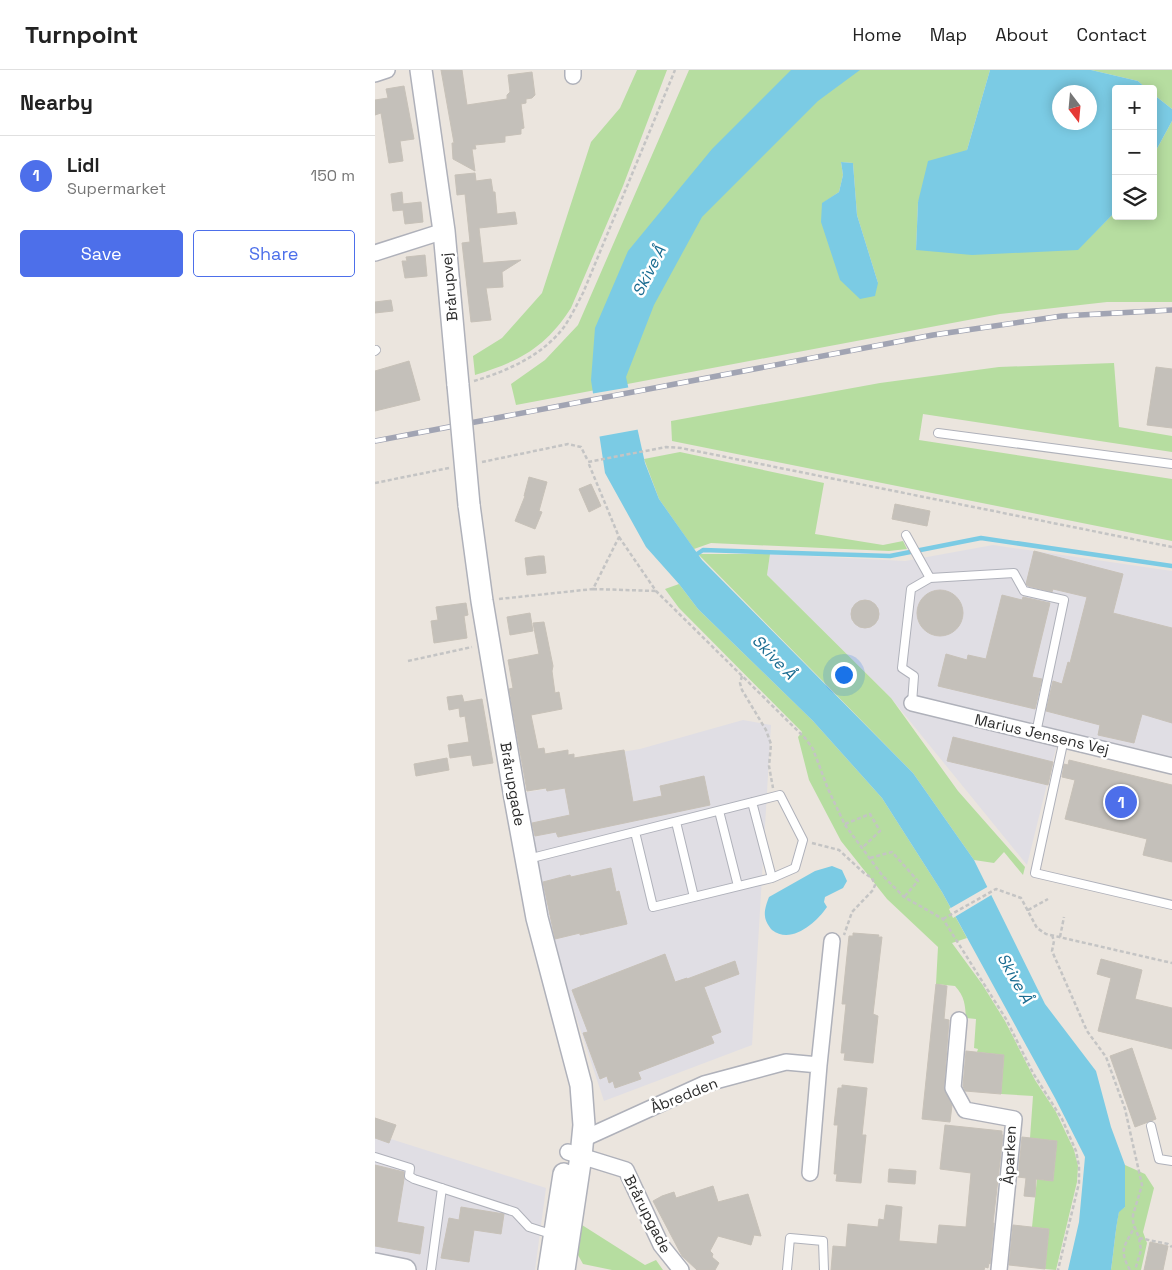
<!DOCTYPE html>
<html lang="en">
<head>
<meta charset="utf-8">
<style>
	body { margin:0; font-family:"Space Grotesk",sans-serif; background:#f2f2f2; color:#222 }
	.controls { position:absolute; right:15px; top:15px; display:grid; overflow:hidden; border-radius:5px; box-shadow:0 2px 12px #0003 }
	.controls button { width:45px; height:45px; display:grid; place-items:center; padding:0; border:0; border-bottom:1px solid #e0e0e0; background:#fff; color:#222; font:25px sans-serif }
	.compass { position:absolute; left:677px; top:15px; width:45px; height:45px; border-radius:50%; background:#fff; box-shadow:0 2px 12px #0003; rotate:164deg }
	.you { position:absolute; left:468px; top:604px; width:18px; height:18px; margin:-12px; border:4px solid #fff; border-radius:50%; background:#1a73e8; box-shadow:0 0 0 8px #1a73e833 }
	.badge { display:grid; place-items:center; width:32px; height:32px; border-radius:50%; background:#4d6fea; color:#fff; font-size:16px; font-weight:700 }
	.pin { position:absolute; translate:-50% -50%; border:2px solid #fff; box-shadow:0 1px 5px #0006 }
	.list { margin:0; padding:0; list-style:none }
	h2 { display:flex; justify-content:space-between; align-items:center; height:65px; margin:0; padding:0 20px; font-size:21px }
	h2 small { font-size:16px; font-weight:400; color:#767676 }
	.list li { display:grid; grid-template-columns:32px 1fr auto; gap:15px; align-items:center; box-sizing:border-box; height:80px; padding:0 20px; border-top:1px solid #e0e0e0 }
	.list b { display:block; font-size:19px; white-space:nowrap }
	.list p { margin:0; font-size:16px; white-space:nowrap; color:#767676 }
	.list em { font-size:16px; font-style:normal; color:#767676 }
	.actions { display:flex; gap:10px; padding:15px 20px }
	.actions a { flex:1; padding:11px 0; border:1px solid #4d6fea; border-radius:5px; text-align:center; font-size:18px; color:#4d6fea }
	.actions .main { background:#4d6fea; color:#fff }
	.icon { flex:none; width:28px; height:28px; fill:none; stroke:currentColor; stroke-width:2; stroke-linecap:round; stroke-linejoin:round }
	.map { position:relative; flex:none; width:797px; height:1200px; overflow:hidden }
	header { display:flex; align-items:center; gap:30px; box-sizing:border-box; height:70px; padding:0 25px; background:#fff; border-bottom:1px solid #e0e0e0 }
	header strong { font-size:24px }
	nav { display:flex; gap:28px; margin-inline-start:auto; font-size:18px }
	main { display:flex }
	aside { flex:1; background:#fff }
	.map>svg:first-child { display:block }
	.industrial { fill:#e0dee4 }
	.green { fill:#b6dda0; fill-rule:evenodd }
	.water { fill:#7bcbe4; fill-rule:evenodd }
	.pier { fill:#ebe5de }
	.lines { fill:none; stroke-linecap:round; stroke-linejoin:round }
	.stream { stroke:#7bcbe4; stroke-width:4.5 }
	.building { fill:#c4c0ba; stroke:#c7c1b8 }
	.lane-casing { stroke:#afb1ba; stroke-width:10 }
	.street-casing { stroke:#afb1ba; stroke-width:18 }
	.secondary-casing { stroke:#afb1ba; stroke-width:24 }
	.path { stroke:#c4c4c4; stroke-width:2.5; stroke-dasharray:4 2.5; stroke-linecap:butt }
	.lane { stroke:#fff; stroke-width:8 }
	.street { stroke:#fff; stroke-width:15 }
	.secondary { stroke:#fff; stroke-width:21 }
	.rail-casing { stroke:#a1a4b3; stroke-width:5.5 }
	.rail { stroke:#fff; stroke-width:4; stroke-dasharray:11; stroke-linecap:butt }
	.secondary-bridge-casing { stroke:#afb1ba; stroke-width:24; stroke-linecap:butt }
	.secondary-bridge { stroke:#fff; stroke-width:21 }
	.labels { text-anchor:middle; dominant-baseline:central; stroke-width:5; stroke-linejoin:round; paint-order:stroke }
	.street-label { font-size:15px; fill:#2b2b2b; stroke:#fff }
	.water-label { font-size:16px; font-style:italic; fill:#196b90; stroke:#fff }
</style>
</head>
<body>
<header>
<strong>Turnpoint</strong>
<nav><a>Home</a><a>Map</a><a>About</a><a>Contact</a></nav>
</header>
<main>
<aside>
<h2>Nearby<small></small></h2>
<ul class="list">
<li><span class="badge">1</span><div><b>Lidl</b><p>Supermarket</p></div><em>150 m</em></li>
</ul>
<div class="actions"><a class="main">Save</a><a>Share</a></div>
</aside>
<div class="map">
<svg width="797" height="1200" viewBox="0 0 797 1200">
	<rect width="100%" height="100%" fill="#ebe5de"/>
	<path class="industrial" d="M618,475L797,501V703L682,674L652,795L516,628L392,505L395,484L530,491Z
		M368,650L396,655L377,975L229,1031L169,850L147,723L171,719L167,695L265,679Z
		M0,1064L171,1118L160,1200H0Z"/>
	<path class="green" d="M262,0H292L248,116L196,238C170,278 145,291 100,305L98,286L127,268L167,223L216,72L245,38Z
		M314,0H615L592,80L543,132L541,180H702L741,141V146H778V86L797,51V232H732L625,244L141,335L136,314L170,290L203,255ZM466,92L478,93L482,145L503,213L448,133L464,122L468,105Z
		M716,0H797V39L778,24V19H772L763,11Z
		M739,293L744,357L797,366V382L548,344L544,370L797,409V471L297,371L296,351L505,313L624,297Z
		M305,382L449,413L440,464L508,475L528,471L532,479L514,481L336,473L319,479L284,429L269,389Z
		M323,484H395L392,505L516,628L583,721L650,797L648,805L629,782L619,793L599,790L538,703Z
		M304,514L323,539L438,651L507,728L567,822L592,868L577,873L607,914L630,951L660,1010L681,1042L699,1080L703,1096L702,1112L681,1200L670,1199L674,1159L657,1157L662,1109L678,1111L682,1071L655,1068L658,1026L626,1024L629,985L602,982L603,979L599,978L601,949L591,948C590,935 590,927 580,916L561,914L563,877L512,829L466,771L434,710L423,667L427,662L304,538L290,519Z
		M750,1095L770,1104L779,1118L768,1162L772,1173L766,1200H736C739,1180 740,1161 744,1141L750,1137Z
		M207,1155L270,1195L281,1190L288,1200H237L208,1194L203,1185Z"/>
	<path class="water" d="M416,0H485L443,31L327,147L279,235L251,307L270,393L284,429L327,490L538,703L599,790L670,934L721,1001L736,1057L750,1095V1137L744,1142C740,1161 739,1180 736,1200H693L704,1152L710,1087L680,1028L567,822L507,728L438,651L323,539L304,514L271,477L230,403L216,310L220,258L253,181L337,79Z
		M615,0H716L763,11L772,19H741V141L703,180L597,185L541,180L543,132L553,91L592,80ZM714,22V52H684V22Z
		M778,24L797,39V51L778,86Z
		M466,92L478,93L482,145L503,213L500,226L485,229L465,210L446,152L447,133L464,122L468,105Z
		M457,796L467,800L472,811L468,818L450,827L449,832L452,837C441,853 416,875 397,860C394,857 390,850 390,846C389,841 392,832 394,827L440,801Z"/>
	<path class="pier" d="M256,317L266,359L222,367L215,324Z
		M614,816L618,824L578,848L574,839Z"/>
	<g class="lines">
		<path class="stream" d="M319,486L328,480L515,486L606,468L797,496"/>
	</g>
	<path class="building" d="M66,0H87L92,35L132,29V25L135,22L133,5L157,2L160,25L157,28L151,29V33L146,34L149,58L146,59V64L130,66V72L100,75L101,79H97L100,101L78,89L77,73H79Z
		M29,16L39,69L25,71L28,91L14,93L6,43L0,45V30L13,28L11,19Z
		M100,103L101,111L116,109L118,122H120L122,144L140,142L142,154L104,158L108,193L146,190L127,202L128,217L111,218L116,250L96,252L87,173L95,172L90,124L82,125L80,105Z
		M27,122L28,134L46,132L48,152L30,154L28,140L18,141L16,124Z
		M50,185L52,206L30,208L27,191H32L31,187Z
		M16,230L18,241L0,243V232Z
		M34,291L45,330L0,341V301Z
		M781,297L797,299V358L772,355Z
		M154,407L172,412L164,441L167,442L160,459L140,451L150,426H149Z
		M216,414L226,436L214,442L204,419Z
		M520,434L555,441L552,456L517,449Z
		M659,481L748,504L738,543L797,558V653L767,644L759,673L723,665L725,655L671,641L678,611L687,614L693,592L695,593L712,527L678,519L677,522L653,516L651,514Z
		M164,486H169L171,503L152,505L150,488Z
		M542 543a23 23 0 1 1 46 0a23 23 0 1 1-46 0Z
		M627,525L647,530L648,527L675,533L657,607L667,609L660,639L563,616L571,584L592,590L593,585L611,589Z
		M476 544a14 14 0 1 1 28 0a14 14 0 1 1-28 0Z
		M91,533L93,545L89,546L92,568L59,573L56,551L63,550L61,537Z
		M155,543L158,561L135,565L132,547Z
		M169,552L178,596L177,601L180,623L184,622L187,639L156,645L163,679L169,678L170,684L193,680V685L199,684V688L249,680L258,732L287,726L285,716L329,706L335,735L183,767L181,762L160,766L157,753L195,745L190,718L172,721L171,718L152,721L134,619L138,618L133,590L164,584L158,553Z
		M87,625L89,632L107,629L118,693L98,696L96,685L75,688L73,675L94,672L90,646L85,647L84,638L74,640L72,627Z
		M578,667L678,692L673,715L572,691Z
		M72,688L74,700L41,706L39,694Z
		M694,690L797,715V792L768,785L772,769L690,749L700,710L687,707L689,694L693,695Z
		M236,798L241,822L244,821L252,854L205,865V863L180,869L168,812L195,805L196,807Z
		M478,863L504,865L503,867H507L498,944L503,946L498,993L469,990L470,983H466L471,934H467L474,866H478Z
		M290,884L300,912L312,908V909L360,891L364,904L329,917L346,962L336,966L339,973L263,1002L266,1009L240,1018L238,1011L234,1013L232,1006L225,1009L208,963L213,962L197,920Z
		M726,889L767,900L760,929L797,938V979L723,961L736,908L722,904Z
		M561,914L572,916L569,949L574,950L569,1017L577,1035L575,1052L547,1049Z
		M757,978L781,1049L760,1057L735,986Z
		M591,981L629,985L626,1024L590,1021L588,1016Z
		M467,1015L492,1018L487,1065H491L486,1113L461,1111L462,1104H459L463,1055H459L463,1018H467Z
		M0,1048L21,1055L14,1073L0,1068Z
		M570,1055L627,1061V1065H628L618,1153H619L615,1194L614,1193L613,1198L610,1197L609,1200H456L458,1176L471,1177L473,1154L503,1157L504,1149L509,1150L511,1135L527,1137L524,1171L562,1174L564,1155L591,1157L596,1103L565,1099Z
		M647,1067L682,1071L678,1111L661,1109L660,1127L649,1126L651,1108L643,1107Z
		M0,1095L29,1102V1109L22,1152L49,1157L45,1184L0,1176Z
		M514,1099L541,1101L540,1114L513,1112Z
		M338,1116L343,1132L373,1124L386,1166L379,1165L376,1175L343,1166L335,1181L338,1184L337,1187L344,1193L340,1200H322L307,1186L278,1131L287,1126L299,1122L301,1128Z
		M86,1137L129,1144L126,1164L99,1160L94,1192L66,1188L74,1148L84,1150Z
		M638,1155L674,1159L670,1199L634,1195Z
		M775,1172L793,1176L788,1200H769Z"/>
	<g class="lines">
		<defs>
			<path id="lane" d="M0,281L1,280
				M563,363L797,394
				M531,465L555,508
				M537,633L539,606L527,598L536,519L555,508L639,503L649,521L689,530L661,663
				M689,669L660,803L797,835
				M377,732L397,808
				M344,741L363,816
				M301,752L319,827
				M153,789L405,725L428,770L420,798L397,808L278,837L260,762
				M776,1056L784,1089L797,1091
				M0,1087L35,1098L34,1106L39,1109L140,1142L154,1157L179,1165
				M56,1200L67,1118
				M412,1200L415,1168L448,1171L449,1200"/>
			<path id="street" d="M198,0V6
				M0,4L12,0
				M0,183L69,161
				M537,633L797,696
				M584,950L578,1018L590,1040L639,1049L624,1200
				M208,1069L329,1014L411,992L444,995L457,871
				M193,1082L251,1100L286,1175L306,1200
				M435,1103L444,995"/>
			<path id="secondary" d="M46,0L69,161L83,315
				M94,435L107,531L140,728L162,848L206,1015L209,1055L206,1086L189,1200
				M0,1194L30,1200
				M174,1200L189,1104"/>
		</defs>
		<use href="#lane" class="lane-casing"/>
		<use href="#street" class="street-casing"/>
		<use href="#secondary" class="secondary-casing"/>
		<path class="path" d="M99,311C132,301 167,286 189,257C196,247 202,234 208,223L300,0
			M107,392L193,374L206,377L213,391
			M0,413L74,398
			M244,467L281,521L430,668L438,679L453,719L470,755L507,805L529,827L568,849L631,949L658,1003L687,1049L701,1081L704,1096V1113L683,1200
			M218,519L281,521
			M124,529L218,519L244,467L213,392L291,377L306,378L797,477
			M33,591L97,577
			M367,606L365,613L367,620L391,660L396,674L394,696L398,718
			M470,754L495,744L505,761L487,778
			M437,773L464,780L489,803L497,808L500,815L498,820L477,842L469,865
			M495,788L517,782L543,811L529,827
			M653,840L673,829
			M568,849L621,819L646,828L662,858L671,864L797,893
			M677,865L679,871L677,881L712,961L731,987L750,1039L767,1115L758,1145V1152L764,1168L766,1180L760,1200
			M685,867L689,847
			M764,1168L793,1174L797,1177
			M755,1200C743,1179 750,1176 760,1156"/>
		<use href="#lane" class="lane"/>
		<use href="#street" class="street"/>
		<use href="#secondary" class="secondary"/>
		<defs>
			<path id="rail" d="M0,371L558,265L687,246L797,240"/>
		</defs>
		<use href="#rail" class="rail-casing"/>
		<use href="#rail" class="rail"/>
		<defs>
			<path id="secondary-bridge" d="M83,315L94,435"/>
		</defs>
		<use href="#secondary-bridge" class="secondary-bridge-casing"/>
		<use href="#secondary-bridge" class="secondary-bridge"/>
	</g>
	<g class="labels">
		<g class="street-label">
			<text transform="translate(74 217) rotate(-95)">Brårupvej</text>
			<text transform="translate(667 664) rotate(13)">Marius Jensens Vej</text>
			<text transform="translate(138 714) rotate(80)">Brårupgade</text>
			<text transform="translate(309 1025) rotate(-22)">Åbredden</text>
			<text transform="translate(634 1085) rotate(-87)">Åparken</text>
			<text transform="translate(273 1144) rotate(63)">Brårupgade</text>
		</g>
		<g class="water-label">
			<text transform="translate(274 201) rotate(-63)">Skive Å</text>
			<text transform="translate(399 587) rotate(46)">Skive Å</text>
			<text transform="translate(640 908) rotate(61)">Skive Å</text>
		</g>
	</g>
</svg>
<div class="controls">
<button>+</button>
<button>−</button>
<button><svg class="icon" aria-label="layers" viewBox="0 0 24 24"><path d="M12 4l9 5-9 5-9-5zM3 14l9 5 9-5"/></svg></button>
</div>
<svg class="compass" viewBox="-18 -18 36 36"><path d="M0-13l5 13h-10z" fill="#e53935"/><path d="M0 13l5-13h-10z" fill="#767676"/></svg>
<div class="you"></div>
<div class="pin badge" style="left:746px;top:732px">1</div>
</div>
</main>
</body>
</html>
